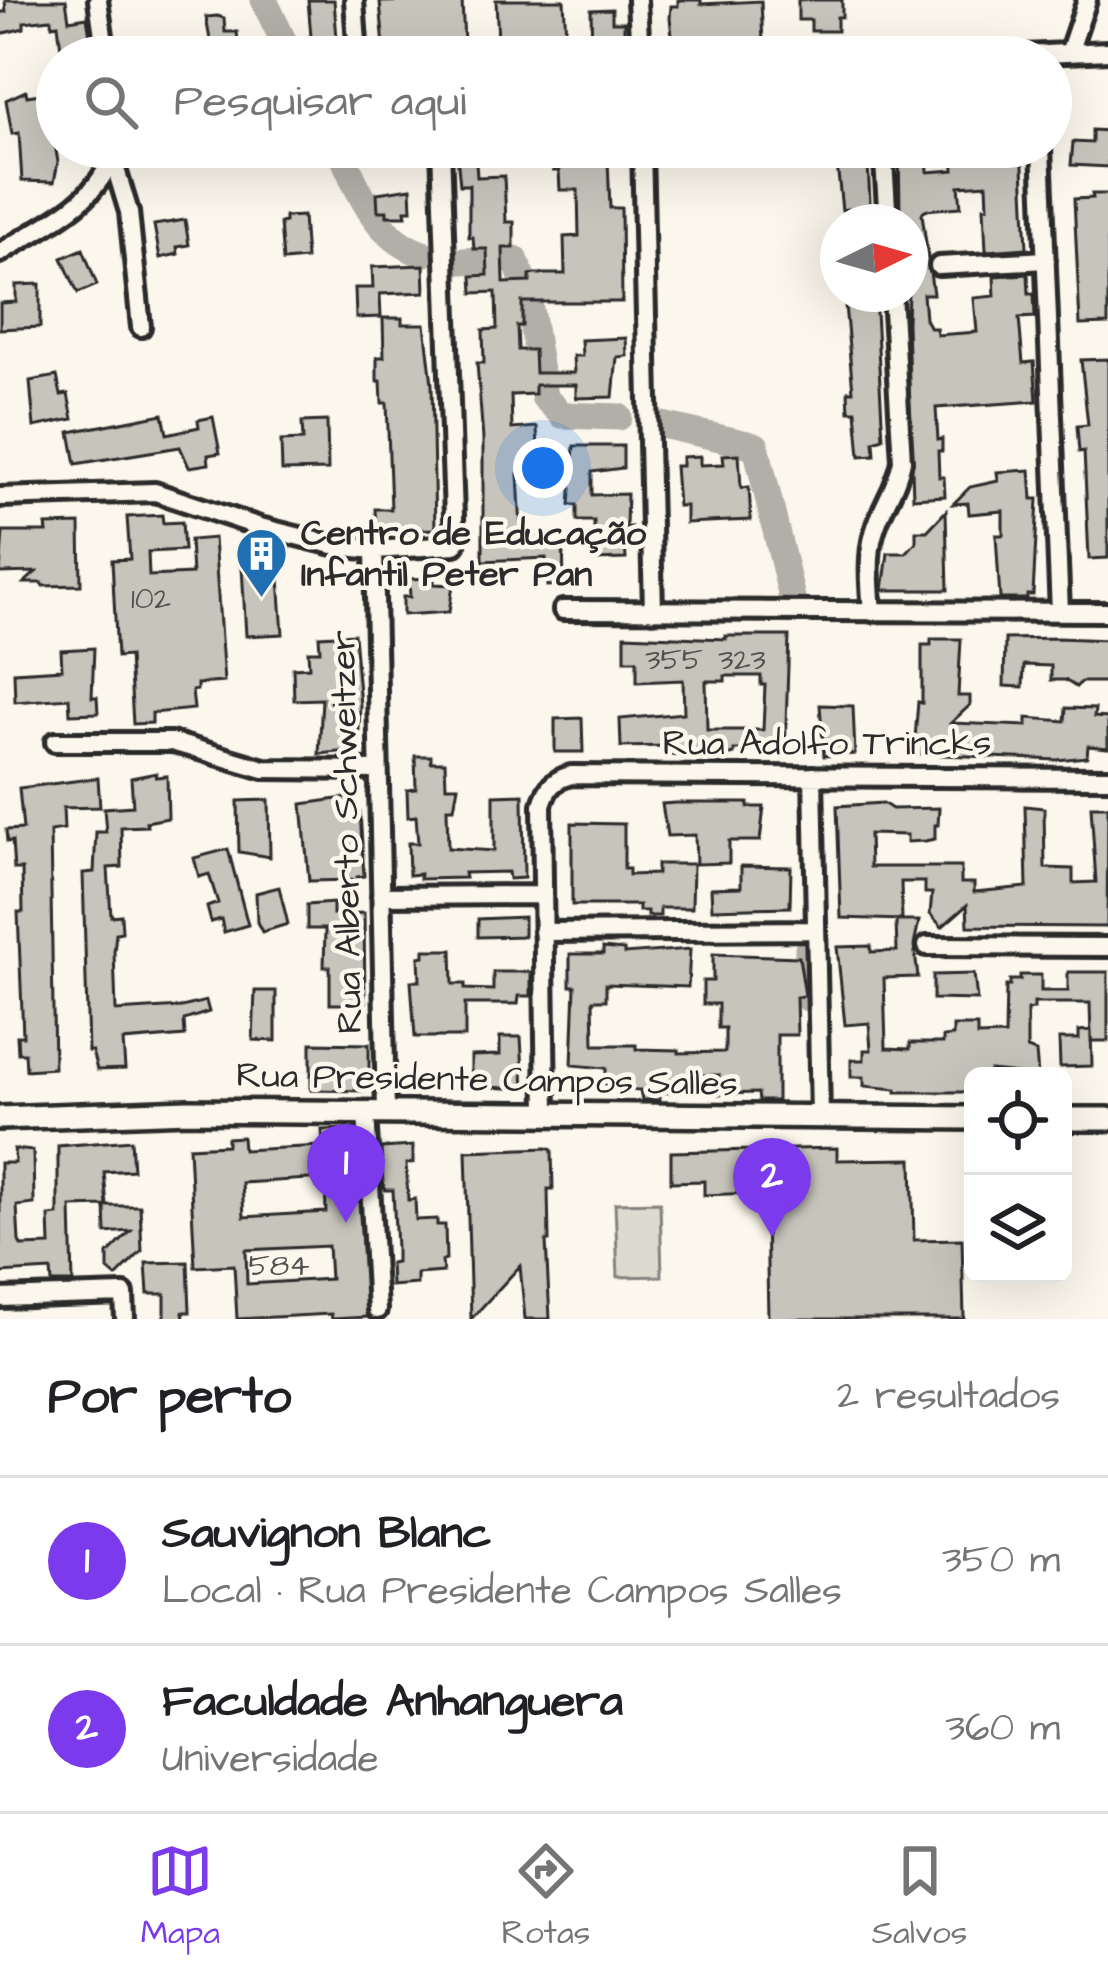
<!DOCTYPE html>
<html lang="pt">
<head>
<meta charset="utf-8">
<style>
	body { margin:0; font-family:"Architects Daughter",sans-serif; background:#f6f6f6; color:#202124 }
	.controls { position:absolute; right:36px; bottom:36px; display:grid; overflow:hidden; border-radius:18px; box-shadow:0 12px 48px #0002 }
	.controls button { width:108px; height:108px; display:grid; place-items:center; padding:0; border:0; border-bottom:3px solid #e0e0e0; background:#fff; color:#202124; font:60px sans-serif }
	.compass { position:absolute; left:820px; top:204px; width:108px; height:108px; border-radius:50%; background:#fff; box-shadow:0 12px 48px #0002; rotate:85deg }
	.you { position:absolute; left:543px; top:468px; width:42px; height:42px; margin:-30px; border:9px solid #fff; border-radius:50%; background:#1a73e8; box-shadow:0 0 0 18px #1a73e833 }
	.badge { display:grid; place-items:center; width:78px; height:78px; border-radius:50%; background:#7c3aed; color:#fff; font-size:39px; font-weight:700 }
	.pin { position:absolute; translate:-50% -99px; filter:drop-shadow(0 3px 6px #0008) }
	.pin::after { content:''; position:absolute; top:63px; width:42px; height:36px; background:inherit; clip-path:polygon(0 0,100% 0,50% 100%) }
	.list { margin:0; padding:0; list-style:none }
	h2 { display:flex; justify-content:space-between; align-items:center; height:156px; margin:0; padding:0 48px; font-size:51px }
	h2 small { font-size:39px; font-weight:400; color:#757577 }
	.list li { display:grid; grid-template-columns:78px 1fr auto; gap:36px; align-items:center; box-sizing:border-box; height:168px; padding:0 48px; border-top:3px solid #e0e0e0 }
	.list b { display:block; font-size:45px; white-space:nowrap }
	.list p { margin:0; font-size:39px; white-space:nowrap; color:#757577 }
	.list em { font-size:39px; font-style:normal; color:#757577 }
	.icon { flex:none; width:66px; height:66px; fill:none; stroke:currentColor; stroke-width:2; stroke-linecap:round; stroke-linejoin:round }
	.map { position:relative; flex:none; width:1108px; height:1319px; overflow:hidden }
	.search { position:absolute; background:#fff; box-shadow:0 12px 48px #0002; left:36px; right:36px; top:36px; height:132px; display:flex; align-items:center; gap:30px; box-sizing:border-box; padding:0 42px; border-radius:66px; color:#757577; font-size:45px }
	.sheet { height:492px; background:#fff }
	nav { display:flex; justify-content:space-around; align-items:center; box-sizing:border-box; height:168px; border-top:3px solid #e0e0e0; background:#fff; font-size:33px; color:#757577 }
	nav a { display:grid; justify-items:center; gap:6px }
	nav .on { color:#7c3aed }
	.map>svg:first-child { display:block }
	.green { fill:#dddad0; stroke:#84827e; stroke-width:3 }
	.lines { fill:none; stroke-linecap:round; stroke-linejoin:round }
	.river { stroke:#b1afa7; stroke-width:27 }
	.building { fill:#c7c4bc; stroke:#2b2b2b; stroke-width:3; fill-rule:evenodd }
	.minor-casing { stroke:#2b2b2b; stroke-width:26 }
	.major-casing { stroke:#2b2b2b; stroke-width:30 }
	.minor { stroke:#fbf7ec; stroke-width:16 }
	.major { stroke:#fbf7ec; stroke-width:21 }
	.labels { text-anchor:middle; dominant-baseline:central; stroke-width:9; stroke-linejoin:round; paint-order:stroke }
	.number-label { font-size:30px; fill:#52514f }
	.poi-label { font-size:36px; font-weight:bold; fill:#2b2b2b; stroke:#fbf7ec; text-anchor:start }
	.street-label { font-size:36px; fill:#2b2b2b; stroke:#fbf7ec }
</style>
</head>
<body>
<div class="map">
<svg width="1108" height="1319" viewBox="0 0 1108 1319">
	<rect width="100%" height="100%" fill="#fbf7ec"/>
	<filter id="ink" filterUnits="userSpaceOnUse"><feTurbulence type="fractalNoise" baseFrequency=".00833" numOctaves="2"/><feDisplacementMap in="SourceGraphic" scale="24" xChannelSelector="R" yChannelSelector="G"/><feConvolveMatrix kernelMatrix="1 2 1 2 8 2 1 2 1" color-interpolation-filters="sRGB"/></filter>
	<g filter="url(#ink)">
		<path class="green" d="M660,1202L662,1276L618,1277L615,1203Z"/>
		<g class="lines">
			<path class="river" d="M264,0L291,57
				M339,147C358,190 375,238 423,254
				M460,261L515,259L527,290L544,397L562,415L619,417
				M662,425L756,446L792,598
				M808,949V998"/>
		</g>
		<path class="building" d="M5,0H66L69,20L87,17L92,49L86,50V57H62L58,24L52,25L51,19L24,22V28L0,34V12H6Z
			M308,0H334L338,52L301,57L300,38L311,37Z
			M462,0L464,43L384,47L380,2Z
			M496,0H564L566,37L498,41Z
			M678,0H701V4L761,1L763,43L673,45L670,18L671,6H678Z
			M798,0H842V17H837V31H811V20H798Z
			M612,9V22H624V47L592,48L591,10Z
			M217,16L224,18L225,32H237L240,57H213L206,17Z
			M26,91L27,96L46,93L58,162L54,182L22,181L19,133L12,134L6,100Z
			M1092,130L1108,131V167L1071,165L1073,142L1092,143Z
			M456,147H475L477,177L504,176L506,222H514V248H503L504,283L530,282V275L535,274H565L564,237L579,236L578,190H560L559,171H553L552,156L571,155V161L608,160L610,208H621L622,302H522V326H517L518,350H534L535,373H574L573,356H582L581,340L626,338L627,356L617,357L613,397L576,398V385H535V394L511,395L512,429L537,427L539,472L518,474L521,530H526V534L563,533L564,585L547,586L546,558L483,561V439L477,363H484L483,330L497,329L496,292L473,293L472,276L488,275L487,249H474L473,237H469V185H460Z
			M844,147H867L870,202L864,208L865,220L848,221L847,209L842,210L836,155H845Z
			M899,147H927L928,172L954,170L953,147H1022L1027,248L986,251L984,207H988L987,184L959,186L961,207L925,210L922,214L933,294H923L925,319L930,328H936L937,335L977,332L974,298L995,296L994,276L1028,274L1029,294H1034L1035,317L1019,318L1023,363L1034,362L1037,401L936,408L938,440L942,439V451H938L939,477H944L945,496L913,498L907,324L910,222H904V212H900Z
			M411,188L412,210H405L406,216H387V211H378L377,193Z
			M1092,194H1108V324L1080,325L1074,199L1093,198Z
			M303,216L306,259L283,261L280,223L285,222V217Z
			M185,220L189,245L177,247L178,254L160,258L154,225Z
			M83,249L97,285L78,293L62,258Z
			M424,265L425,292L380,294L381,317L356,318L355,288H373L372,267Z
			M40,284V327L0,329V303L16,302V285Z
			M844,294H875L883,438L874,441L875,455L860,456L856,411H849L848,391H853Z
			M383,318H402V324H425L432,384L435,529L376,531L375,509H391L387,403H382L381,381H377V357H384Z
			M1108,359V558L1089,559L1084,451L1079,452L1077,426L1088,425L1081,360Z
			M57,376L61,395L68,394L73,419L34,427L30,381Z
			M163,414L167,434L199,427L198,420L213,417L220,453L208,455L209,464L189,467L180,447L76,464L70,432Z
			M327,421L328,470L282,471L281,441L303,440L302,422Z
			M574,446H623V468L592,472V495L627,494L626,527H631V542H625L626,559L594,560V521H577V505H570Z
			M739,454L741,488L749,487L751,520L686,523V506H678L675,466H682V457L700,456V465L724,464L723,455Z
			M1030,470L1032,499H1038L1033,595H1027V599H1000L996,535H1003V511L969,514L968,503L953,504L970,487L998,481L997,472Z
			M946,511L948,590H883L888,553H906L916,542V531H927Z
			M162,515L163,523L182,522L184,550L148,552L149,576L192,574L190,540L214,538L224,682L197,684V690L192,691L194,709L152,713V723L133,724L129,656L117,657L112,560L130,559L127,517Z
			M80,524L81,585L43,586L42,583H24L36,572L0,573L3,532H47L46,525Z
			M278,564L283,634L246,636L242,567Z
			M434,578V584L453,585L449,612L403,615V597H410L409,579Z
			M354,634L360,705L358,750L319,754L322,699L294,700L293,668L309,667L308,651H320L319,636Z
			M625,635L726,639V636H789L785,755L762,756V750H734V754L727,756L669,755L668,746L621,747L620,719L684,713L683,680L637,682V660H625ZM725,676H761V685H765L763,730H707L706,681H725Z
			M1058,638L1108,640V682H1081L1076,687L1065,680H1051V666L1024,665L1023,687L1004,686L1005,639Z
			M931,639H961L958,696H970V705L951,723L1027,726V718L1065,721L1066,708L1095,709L1094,717L1108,718V748L1088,746L1087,757L1057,760L922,754L923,738H915L918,702L922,703V645H931Z
			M94,648L92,697H97L98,713L70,714L69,698L15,702L14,672L62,669L61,650Z
			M820,705L853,706L855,754L824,756Z
			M582,718L583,752H555V719Z
			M415,756H431V762H445L446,786H458L454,808H447L448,848L494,851V795L523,794L524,878L509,879L508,872L464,873L465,878L420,879V874L409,875L408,843H418L416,816L408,817L407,790L416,789Z
			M156,773V777L167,776L168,818L146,822L147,826L121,827L122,867L108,868L111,916L121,915L122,932L116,933L114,952L116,1011L182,1007L206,1001L209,1012L184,1020L185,1036L123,1041L125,1069L97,1070L92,1051H88L83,873L94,872L96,832H106L104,808L133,806L131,778Z
			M98,778L100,807L63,808L64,829L50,831L54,1068L26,1070L25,1053H18L17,1036H23L18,912H23L22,869H14L12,841L7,842L6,830L23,829L19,788Z
			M352,797L356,812H360L364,876L357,877V880L309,881L302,804Z
			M269,800L270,857L239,852L238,801Z
			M676,803H748V807H764L760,841H729V863L696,864L695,835L667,836L662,804Z
			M883,803L892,809L939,808L938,825H935V839L925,841L907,842V835L869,834L870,867H961V883H974V892L1027,887L1025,806L1044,808L1045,868L1073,869V883L1096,882L1091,806H1108L1107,927L968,926L967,905L942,927L930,914L932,893H925V882H901L902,920L841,918L837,806Z
			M572,823L624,824V869H629V875L657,874V864H693L692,908H660V916H647V911H639V905H572Z
			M228,849L248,925L224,932L221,919L211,922L207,907L218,903L209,874L199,877L194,858Z
			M741,866L791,867L790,907L712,909L711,888L741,887Z
			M279,887L288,924L262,932L257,922L256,893Z
			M333,903V914L364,913L365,1004H330V967H324L325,929H307V905Z
			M524,917V936L478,937V919Z
			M896,921H919L914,945L918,977L884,978L886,1048L910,1049V1043H943V1037L953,1036V1026H977V1036L1005,1035L1006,986H1010V980H1020V975H1041V991H1068V972H1108V1041H1091L1090,1003H1034V1009L1027,1010V1049L1036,1052L1038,1076L990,1071V1076H973V1092H896V1089L864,1086V1077H851V1060H864V1050H871L869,1023L845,1025L837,947L871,946V952L897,951Z
			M603,948L624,950V954L690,949L688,987L606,984V1000H593L594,1045H636V1049L679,1050V1053L725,1052V1028H718V1004H703V981H713V954L799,957L805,996L796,997L797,1035H777V1101H759L758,1093L719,1094V1075H679V1093L660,1092V1100H642L640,1090H606V1068L572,1065L575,986H570V954H603Z
			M424,950H452L453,984H465V989L493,990V972H531V996H519L518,1004H465V1037H415L411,981H420L419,957L424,956Z
			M974,974L977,1000L933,999V975Z
			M255,991H276V1041L253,1040Z
			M1091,1030L1092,1066L1060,1067L1059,1039H1079V1031Z
			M500,1037H521L524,1089L471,1086V1056L500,1055Z
			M311,1043L369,1044V1091L311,1090Z
			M354,1129L367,1317L332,1319L331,1314L237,1319L234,1265L195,1267L189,1147L227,1145V1138L242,1137L243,1150L323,1146L322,1130ZM325,1178L326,1212L244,1217L242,1183ZM328,1246L330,1279L247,1284L246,1250Z
			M131,1140L133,1170L104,1172L107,1206H140L142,1251L116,1277L108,1270V1254L131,1231L106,1233L105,1206L71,1207L73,1283H52L51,1270L0,1273V1163H15L14,1149L33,1151L34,1204L17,1206L19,1241L21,1246L50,1245L49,1216L58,1215V1146Z
			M413,1146V1163L406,1164L408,1200L415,1199L416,1220L437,1219V1225H445L446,1260L442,1261L443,1272L417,1274V1284L391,1286L390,1263L396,1262V1249L393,1190H385L383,1183L381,1148Z
			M547,1148L552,1150L553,1189H548L549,1241H546L550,1319H525L520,1266L471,1319L466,1151Z
			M837,1148V1160L912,1159L914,1240L962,1239L964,1319H768L766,1211H754L753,1193L704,1195V1181L671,1182V1152Z
			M188,1262L190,1312H183L184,1319H165V1294H148L146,1263Z"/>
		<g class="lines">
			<defs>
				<path id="minor" d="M98,0L106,57
					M354,0L358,57
					M637,0L640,57
					M1069,53L1087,0
					M984,57L1108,51
					M642,147L653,611
					M883,147L888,222
					M1041,147L1060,612
					M112,156L129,212L141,327
					M0,253C42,226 98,204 113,153
					M939,266L1046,260
					M0,497L155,492L260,527L337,546L374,550L455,545L441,147
					M374,550L386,1113
					M563,610L1108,612
					M872,612C870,587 867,557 874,533C881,507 897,488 902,461L892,294
					M55,742H172L264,769L378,770
					M813,776L820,1117
					M381,896L543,895
					M543,932L816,930
					M927,946L1108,947
					M366,1112L377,1310
					M546,1114L542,805C547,788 553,780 571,775L1108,778
					M0,1298L124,1294L125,1319"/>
				<path id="major" d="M0,1118L188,1111L973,1118
					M1063,1119H1108"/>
			</defs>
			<use href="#minor" class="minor-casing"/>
			<use href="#major" class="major-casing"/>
			<use href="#minor" class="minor"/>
			<use href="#major" class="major"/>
		</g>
	</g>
	<defs>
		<symbol id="building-pin" viewBox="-11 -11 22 30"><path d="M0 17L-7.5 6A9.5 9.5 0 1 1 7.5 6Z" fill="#1f6fb2" stroke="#fbf7ec"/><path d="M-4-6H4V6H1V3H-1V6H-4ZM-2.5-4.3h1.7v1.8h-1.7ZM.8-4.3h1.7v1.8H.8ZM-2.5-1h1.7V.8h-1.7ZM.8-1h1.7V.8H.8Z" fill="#fff"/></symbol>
	</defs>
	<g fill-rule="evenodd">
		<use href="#building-pin" x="232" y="524" width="59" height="81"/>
	</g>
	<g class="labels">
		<g class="number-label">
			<text x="151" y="599">102</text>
			<text x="674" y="660">355</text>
			<text x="742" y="660">323</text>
			<text x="279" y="1266">584</text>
		</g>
		<g class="poi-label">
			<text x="301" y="533">Centro de Educação<tspan x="301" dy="41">Infantil Peter Pan</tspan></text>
		</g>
		<g class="street-label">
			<text x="827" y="743">Rua Adolfo Trincks</text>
			<text transform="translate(347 832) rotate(-91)">Rua Alberto Schweitzer</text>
			<text transform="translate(487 1080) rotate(1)">Rua Presidente Campos Salles</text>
		</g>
	</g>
</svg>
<div class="controls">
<button><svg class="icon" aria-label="locate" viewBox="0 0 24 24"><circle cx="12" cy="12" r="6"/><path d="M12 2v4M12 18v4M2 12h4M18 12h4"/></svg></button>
<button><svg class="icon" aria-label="layers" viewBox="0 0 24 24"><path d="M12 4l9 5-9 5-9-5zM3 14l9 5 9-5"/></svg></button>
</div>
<svg class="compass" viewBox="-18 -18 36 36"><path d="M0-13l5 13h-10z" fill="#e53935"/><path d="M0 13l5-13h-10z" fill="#757577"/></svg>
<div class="you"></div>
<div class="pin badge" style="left:346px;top:1223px">1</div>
<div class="pin badge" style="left:772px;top:1237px">2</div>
<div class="search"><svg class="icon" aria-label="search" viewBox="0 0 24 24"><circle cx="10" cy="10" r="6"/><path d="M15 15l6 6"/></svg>Pesquisar aqui</div>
</div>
<section class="sheet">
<h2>Por perto<small>2 resultados</small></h2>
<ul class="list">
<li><span class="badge">1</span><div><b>Sauvignon Blanc</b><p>Local · Rua Presidente Campos Salles</p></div><em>350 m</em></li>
<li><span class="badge">2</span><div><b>Faculdade Anhanguera</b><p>Universidade</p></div><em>360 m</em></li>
</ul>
</section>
<nav>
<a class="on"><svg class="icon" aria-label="map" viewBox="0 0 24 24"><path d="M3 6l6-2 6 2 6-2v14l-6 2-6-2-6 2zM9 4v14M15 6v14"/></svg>Mapa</a>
<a><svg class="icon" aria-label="directions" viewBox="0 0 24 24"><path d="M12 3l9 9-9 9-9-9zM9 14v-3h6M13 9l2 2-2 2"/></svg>Rotas</a>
<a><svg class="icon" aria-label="saved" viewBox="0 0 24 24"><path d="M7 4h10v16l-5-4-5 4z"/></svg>Salvos</a>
</nav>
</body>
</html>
